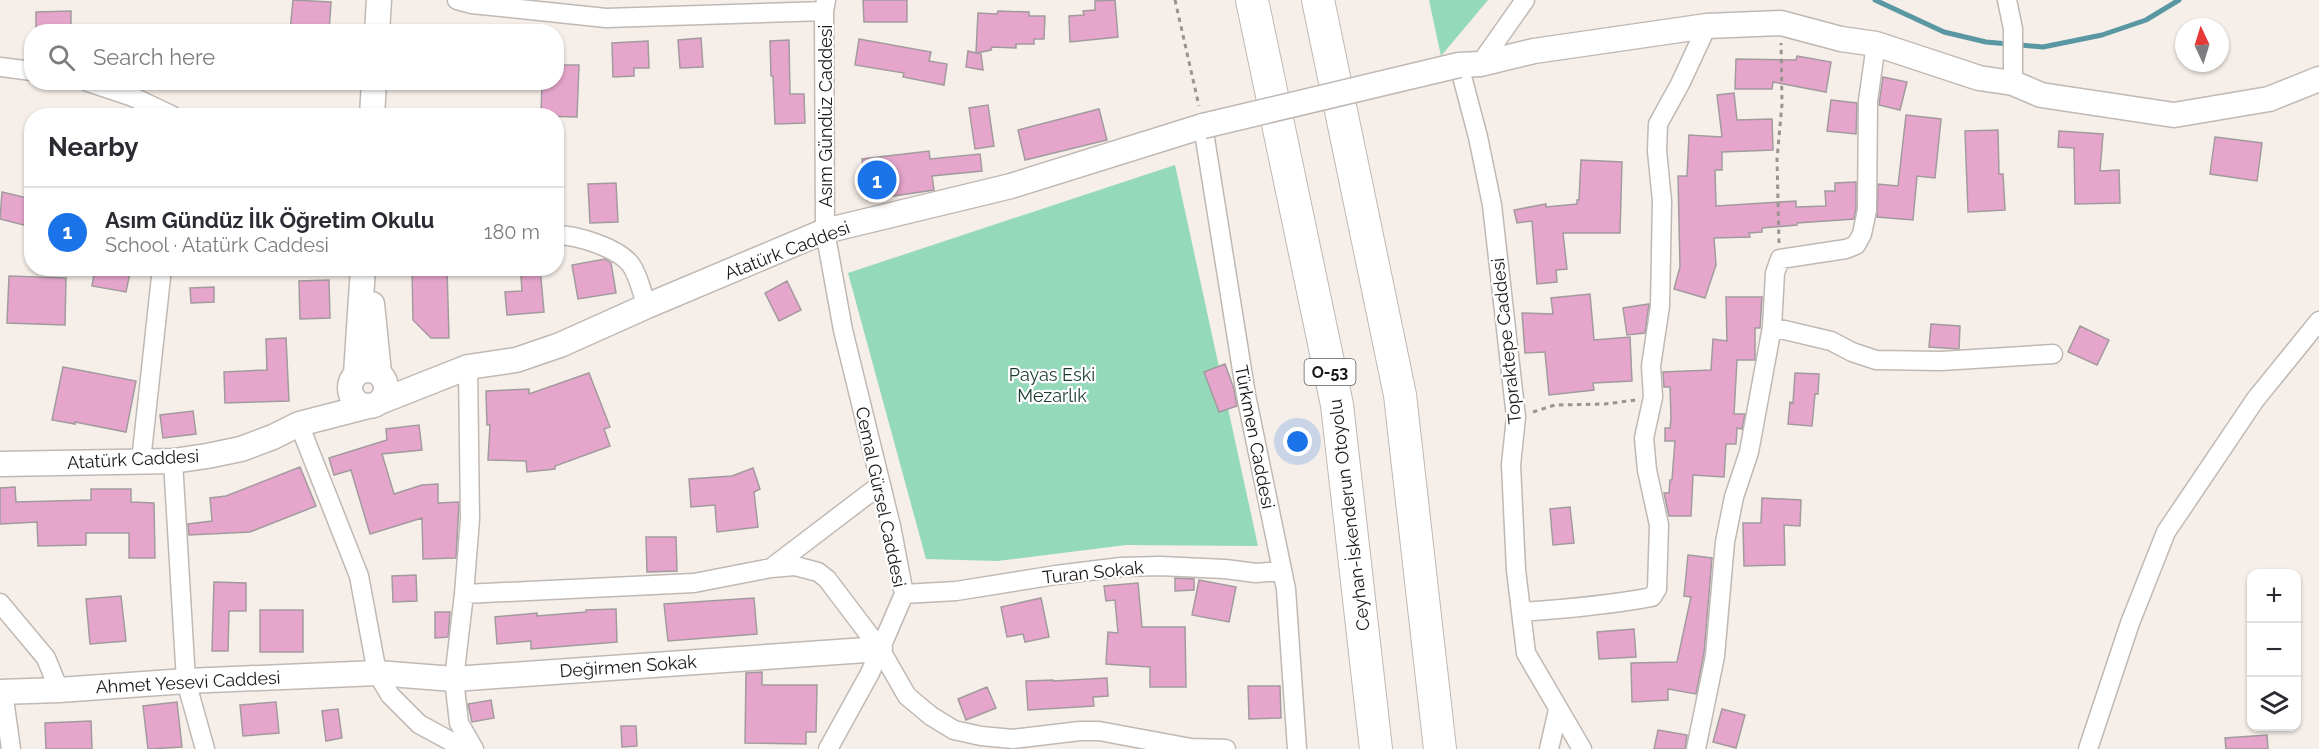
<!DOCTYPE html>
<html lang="en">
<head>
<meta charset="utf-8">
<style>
	body { margin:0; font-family:Raleway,sans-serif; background:#f2f2f3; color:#2b2b33 }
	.controls { position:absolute; right:18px; bottom:18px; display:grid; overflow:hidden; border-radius:12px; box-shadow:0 2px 4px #0004 }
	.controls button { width:54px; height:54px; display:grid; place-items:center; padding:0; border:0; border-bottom:2px solid #e1e1e2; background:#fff; color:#2b2b33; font:30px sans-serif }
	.compass { position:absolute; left:2175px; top:18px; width:54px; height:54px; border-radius:50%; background:#fff; box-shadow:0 2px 4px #0004; rotate:356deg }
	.you { position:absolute; left:1298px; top:442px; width:21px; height:21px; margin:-15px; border:4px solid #fff; border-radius:50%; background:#1a73e8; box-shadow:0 0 0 9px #1a73e833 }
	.badge { display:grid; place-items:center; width:39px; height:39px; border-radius:50%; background:#1a73e8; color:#fff; font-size:20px; font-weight:700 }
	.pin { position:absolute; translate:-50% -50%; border:3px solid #fff; box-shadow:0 2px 6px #0006 }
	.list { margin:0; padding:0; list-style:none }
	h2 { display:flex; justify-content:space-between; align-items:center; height:78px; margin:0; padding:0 24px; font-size:26px }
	h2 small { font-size:20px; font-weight:400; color:#7c7c81 }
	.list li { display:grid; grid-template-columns:39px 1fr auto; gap:18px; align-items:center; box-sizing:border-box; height:90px; padding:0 24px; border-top:2px solid #e1e1e2 }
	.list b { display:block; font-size:22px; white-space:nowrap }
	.list p { margin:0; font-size:20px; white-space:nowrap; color:#7c7c81 }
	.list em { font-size:20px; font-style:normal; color:#7c7c81 }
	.icon { flex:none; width:33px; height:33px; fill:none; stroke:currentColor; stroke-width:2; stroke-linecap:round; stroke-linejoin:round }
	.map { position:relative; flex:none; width:2319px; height:749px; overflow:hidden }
	.search { position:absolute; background:#fff; box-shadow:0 2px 4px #0004; left:24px; top:24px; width:540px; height:66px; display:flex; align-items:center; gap:15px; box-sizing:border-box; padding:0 21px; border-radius:24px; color:#7c7c81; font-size:22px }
	.panel { position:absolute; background:#fff; box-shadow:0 2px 4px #0004; left:24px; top:108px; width:540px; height:168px; border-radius:24px }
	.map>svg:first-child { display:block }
	.green { fill:#94d9b9 }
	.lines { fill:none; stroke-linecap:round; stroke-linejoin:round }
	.stream { stroke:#5998a2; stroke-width:5 }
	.building { fill:#e6a6cc; stroke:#a29a9e; stroke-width:1.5 }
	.street-casing { stroke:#c0b8b3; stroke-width:21 }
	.secondary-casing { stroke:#c0b8b3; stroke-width:27 }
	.highway-casing { stroke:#c0b8b3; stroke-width:34 }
	.path { stroke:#99948f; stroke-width:3; stroke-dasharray:4.5 4.5; stroke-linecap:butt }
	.street { stroke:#fff; stroke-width:18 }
	.secondary { stroke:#fff; stroke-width:24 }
	.highway { stroke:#fff; stroke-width:32 }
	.secondary-bridge-casing { stroke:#c0b8b3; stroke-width:27; stroke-linecap:butt }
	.secondary-bridge { stroke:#fff; stroke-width:24 }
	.labels { text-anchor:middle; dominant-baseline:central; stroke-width:4.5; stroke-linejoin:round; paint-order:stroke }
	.shield { fill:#fff; stroke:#5f5e5d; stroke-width:1.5 }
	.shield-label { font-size:16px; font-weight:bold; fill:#1b1917 }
	.street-label { font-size:18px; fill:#1b1917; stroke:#fff }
	.park-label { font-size:18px; fill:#183a2c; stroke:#fff }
</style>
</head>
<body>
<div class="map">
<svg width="2319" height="749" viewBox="0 0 2319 749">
	<rect width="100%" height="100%" fill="#f6eee8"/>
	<path class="green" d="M1429,0H1488L1441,56Z
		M1175,165L1258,546L1126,545L997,561L926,559L848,273Z"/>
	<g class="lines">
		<path class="stream" d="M1875,0L1944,32L1986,42L2043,47L2102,35L2146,20L2179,0"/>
	</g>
	<path class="building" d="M293,0L331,2L329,32H290Z
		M863,0H907V22H864Z
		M1115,0L1118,37L1070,42L1069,16L1084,15L1083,11L1095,10V1Z
		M71,11V32H36V12Z
		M998,11L1029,12V16H1045L1044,39H1034V44H1016V48L992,47L991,50L977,53L981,54L983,70L966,67L968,51L976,53L978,13L997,14Z
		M701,38L703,67L680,68L678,40Z
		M859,39L931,52L929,61L947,64L944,85L903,77L904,73L855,65Z
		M789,40L790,94H804L805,123L775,124L773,76H771L770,41Z
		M648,41L649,68H634V76L613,77L612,43Z
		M1797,56L1831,62L1826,92L1773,82L1772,89H1735L1736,59L1796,60Z
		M556,65H579L577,117L541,116L542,82H556Z
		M1883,77L1907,82L1900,110L1879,105Z
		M1734,93L1737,120L1772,119L1773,150L1722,152V170H1715L1716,206L1796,201V207L1826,206L1825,191H1835V183L1856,182V209L1854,219L1797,223V225L1762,228V232L1749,233L1750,237L1714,238L1716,265L1705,298L1674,289L1680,267L1678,176H1687L1689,135L1722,137L1717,95Z
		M1831,100L1857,103L1856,134L1827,131Z
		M988,105L994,146L975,149L969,108Z
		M1099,109L1107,140L1025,160L1018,130Z
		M1906,115L1941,119L1935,178L1917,176L1913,220L1877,217L1878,184L1898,186Z
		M1998,130L1999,174H2003L2005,210L1968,212L1965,131Z
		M2059,131L2103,134L2100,171L2119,170L2120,203L2075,204L2074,148L2058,147Z
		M2215,137L2262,143L2257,181L2210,174Z
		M929,151L930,159L980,154L982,171L932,176L934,190L867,200L862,159Z
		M1581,160L1622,162L1620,233H1563L1567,269L1556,270L1557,282L1537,284L1532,221L1517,223L1514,210L1546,204V207L1577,204V200H1579Z
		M616,183L618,222L590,223L588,184Z
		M2,192L32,199V227L0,219Z
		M605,259L611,263L616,293L578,299L572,265Z
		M95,268H131L126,292L92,286Z
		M412,268H447L449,338H431L413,320Z
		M525,268H540L544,312L507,315L505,292L522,291L521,276L526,275Z
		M9,276L66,278L65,325L7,323Z
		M329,280L330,318L300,319L299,281Z
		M787,281L801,310L779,321L765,293Z
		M214,287V302L191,303L190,288Z
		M1590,294L1594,340L1630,337L1632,381L1593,383L1594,390L1549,395L1545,352L1525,353L1522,313L1553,314L1551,298Z
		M1726,297H1762L1760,328H1755V360H1737L1734,414H1745L1742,429L1737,428L1736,444H1726L1724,477L1693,475L1691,516H1669L1664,493H1669L1670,480H1672L1675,441H1665V428H1670L1671,418L1670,387H1664L1663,372L1711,370L1713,339L1727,341Z
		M1649,304L1645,333L1627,335L1623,308Z
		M1931,324L1960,326L1959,349L1929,347Z
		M2080,326L2109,340L2097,365L2068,352Z
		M286,338L289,401L225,403L224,372L267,370L266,339Z
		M1225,364L1234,389L1237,406L1219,412L1204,372Z
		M63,367L136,381L126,432L75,422V424L52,420Z
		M589,373L610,427L604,429L610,446L555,466V469L527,472L526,461L488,460L490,425H487L486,391L529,389V394Z
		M1795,373L1819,374L1818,394H1815L1812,426L1788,424L1790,402L1793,403Z
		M193,411L196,434L163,438L160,415Z
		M419,425L422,450L382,454L394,494L422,485L438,484V503L459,502L456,558L423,559L422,518L370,534L351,470L334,475L329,458L387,440L386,429Z
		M300,467L316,506L250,532L189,535L188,524L212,521L210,498L226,496Z
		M753,468L760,489L754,492L758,527L717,532L715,505L691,507L689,479L732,476Z
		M15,487L16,502L91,500V489H131V502L154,503L155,558H129V533H86V545L38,546L37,522L0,524V488Z
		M1762,498L1801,500L1800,526L1784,525L1785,565L1744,566L1743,523H1761Z
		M1570,507L1574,543L1553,545L1550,509Z
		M646,537H676L677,571L647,572Z
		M1688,555L1712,558L1704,653L1696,694L1668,689V700L1632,702L1631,663L1677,662L1691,597L1684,596Z
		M416,575L417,601L393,602L392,576Z
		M1175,578L1194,579V590L1175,591Z
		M1199,580L1236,587L1229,622L1192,615Z
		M214,582L246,583V611H229L228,651H212Z
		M1138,583L1142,627H1185L1186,687H1150V667L1106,664L1108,632L1118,633L1115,600L1106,601L1104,586Z
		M121,596L126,641L90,644L86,599Z
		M754,598L757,634L668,641L664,604Z
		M1041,598L1049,637L1025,642L1023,634L1007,637L1001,607Z
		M616,609L617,642L531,649V641L497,644L495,617L537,613V616L586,612V610Z
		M260,610H303V652H260Z
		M435,612H450L448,637L435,638Z
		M1634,629L1636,657L1599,659L1597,632Z
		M762,672V685H817L816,732H806V744L745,743L746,673Z
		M1107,678L1108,696L1093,697L1094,706L1028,710L1026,681L1053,680V681Z
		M1248,686H1280L1281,718L1249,719Z
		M987,687L996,708L966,720L958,699Z
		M491,700L494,718L472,722L468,704Z
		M177,702L182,747L148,749L143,706Z
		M276,702L279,733L243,736L240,705Z
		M338,709L342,738L326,741L322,711Z
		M1722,709L1745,715L1736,748L1713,742Z
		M91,721L92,749H46L45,723Z
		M621,726H636L637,746L622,747Z
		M1658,730L1687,735L1685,749H1654Z
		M2267,735L2268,749H2226L2225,738Z"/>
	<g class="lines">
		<defs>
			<path id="street" d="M457,0L472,4L606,18L824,11
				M826,0L824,11L825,231L843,330L891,526L904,594L870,673L828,749
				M2007,0L2013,29V83
				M1480,64L1525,0
				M1459,65L1478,137L1492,205L1516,417L1511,465L1516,570L1526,653L1582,749
				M0,67L32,71
				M88,82L133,97L173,116
				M1203,126L1246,395L1286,589L1297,749
				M556,235C577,235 619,248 631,265C639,276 642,294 647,306
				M1772,327L1831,341L1852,352L1876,360L1941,361L2053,354
				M468,367L470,519L464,594L454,679L459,723L474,749
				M299,424L359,576L377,673L390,695L419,724L465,749
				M141,461L162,268
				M173,461L186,681L205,749
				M771,568L880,485
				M464,594L694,583L771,568L795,566L818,572L827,579L880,649L907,696L931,716L954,730L981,736L1013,739L1080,731H1099L1191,748L1226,749
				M904,594L956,591L1056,575L1121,567L1160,566L1225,569L1256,573L1282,571
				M0,603L46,658L59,690
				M1521,612C1566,609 1609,605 1652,597L1657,589L1659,525L1647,470L1644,438L1653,397L1651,366L1660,306L1662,201L1657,151L1658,124L1680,84L1707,26
				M3,692L11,749
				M1549,749L1558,710
				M1696,749L1715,656L1725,542L1734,497L1749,452L1772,327L1775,273L1780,259L1846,249L1856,245L1862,234L1867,210L1868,101L1876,44
				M2088,749L2130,623L2166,532L2255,400L2319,321"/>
			<path id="secondary" d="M377,32L379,0
				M1459,65L1480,64L1534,51L1707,26L1781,23L1841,39L1876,44L1979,78L2013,83L2041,95L2174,115L2269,99L2319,79
				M372,116L374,82
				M372,304L379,373
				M350 388a18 18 0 1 1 36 0a18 18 0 1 1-36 0Z
				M356,374L363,268
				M382,401L468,367L516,360L560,345L647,306L825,231L1011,186L1203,126
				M0,464L173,461L207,456L241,449L273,437L299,424L365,407
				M0,692L59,690L186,681L377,673L454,679L880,649"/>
			<path id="highway" d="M1252,0L1337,405L1376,749
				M1318,0L1400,395L1440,749"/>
		</defs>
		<use href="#street" class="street-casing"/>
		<use href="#secondary" class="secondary-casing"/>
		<use href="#highway" class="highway-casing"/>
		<path class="path" d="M1175,0L1199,106
			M1779,243L1777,159L1782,104L1781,43
			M1533,412L1555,405L1605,404L1636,400"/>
		<use href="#street" class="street"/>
		<use href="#secondary" class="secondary"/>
		<use href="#highway" class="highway"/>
		<defs>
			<path id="secondary-bridge" d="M1203,126L1459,65"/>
		</defs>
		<use href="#secondary-bridge" class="secondary-bridge-casing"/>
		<use href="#secondary-bridge" class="secondary-bridge"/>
	</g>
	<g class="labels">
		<rect class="shield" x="1304.5" y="359" width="51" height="26" rx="4.5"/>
		<g class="shield-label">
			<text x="1330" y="372">O-53</text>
		</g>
		<g class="street-label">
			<text transform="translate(825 116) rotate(-90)">Asım Gündüz Caddesi</text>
			<text transform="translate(787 250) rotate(-21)">Atatürk Caddesi</text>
			<text transform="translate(1506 341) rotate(-96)">Topraktepe Caddesi</text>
			<text transform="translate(1255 437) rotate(79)">Türkmen Caddesi</text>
			<text transform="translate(133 459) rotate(-3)">Atatürk Caddesi</text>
			<text transform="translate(881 497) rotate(78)">Cemal Gürsel Caddesi</text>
			<text transform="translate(1349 515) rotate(-97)">Ceyhan-İskenderun Otoyolu</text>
			<text transform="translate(1093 572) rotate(-6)">Turan Sokak</text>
			<text transform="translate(628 666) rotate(-4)">Değirmen Sokak</text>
			<text transform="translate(188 682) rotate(-3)">Ahmet Yesevi Caddesi</text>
		</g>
		<g class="park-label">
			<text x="1052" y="374">Payas Eski<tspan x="1052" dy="21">Mezarlık</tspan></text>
		</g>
	</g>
</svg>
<div class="controls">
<button>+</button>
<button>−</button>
<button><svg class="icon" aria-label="layers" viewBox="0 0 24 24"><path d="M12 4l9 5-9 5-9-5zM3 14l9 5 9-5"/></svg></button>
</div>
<svg class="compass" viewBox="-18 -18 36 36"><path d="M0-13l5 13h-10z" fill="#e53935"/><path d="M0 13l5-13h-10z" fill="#7c7c81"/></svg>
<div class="you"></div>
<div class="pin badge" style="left:877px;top:180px">1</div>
<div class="search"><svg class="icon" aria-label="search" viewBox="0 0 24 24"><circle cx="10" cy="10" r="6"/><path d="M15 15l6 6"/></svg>Search here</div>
<section class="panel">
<h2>Nearby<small></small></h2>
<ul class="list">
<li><span class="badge">1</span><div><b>Asım Gündüz İlk Öğretim Okulu</b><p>School · Atatürk Caddesi</p></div><em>180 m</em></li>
</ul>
</section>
</div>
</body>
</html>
